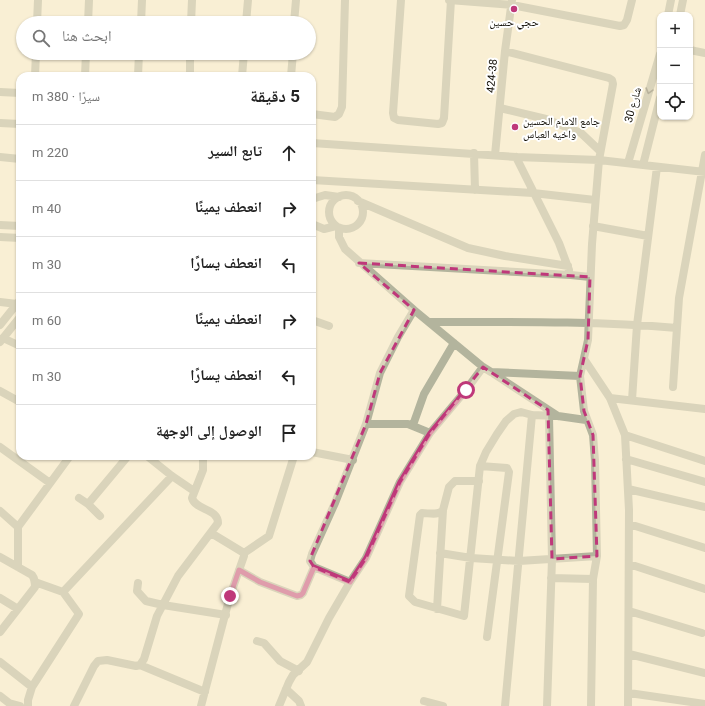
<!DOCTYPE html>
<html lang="ar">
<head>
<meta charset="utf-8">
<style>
	body { margin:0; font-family:Roboto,"Noto Naskh Arabic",sans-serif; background:#f6f6f6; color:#222; direction:rtl }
	.controls { position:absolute; right:12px; top:12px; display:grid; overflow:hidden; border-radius:8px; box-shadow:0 1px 3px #0004 }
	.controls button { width:36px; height:36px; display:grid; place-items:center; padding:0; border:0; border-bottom:1px solid #e0e0e0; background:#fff; color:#222; font:20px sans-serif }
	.stop { position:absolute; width:12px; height:12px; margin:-9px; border:3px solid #bf387a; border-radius:50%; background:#fff }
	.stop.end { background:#bf387a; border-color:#fff; box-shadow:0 1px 4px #0008 }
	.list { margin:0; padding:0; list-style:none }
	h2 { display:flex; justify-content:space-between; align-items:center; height:52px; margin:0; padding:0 16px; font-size:17px }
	h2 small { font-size:13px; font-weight:400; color:#767676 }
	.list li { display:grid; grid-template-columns:26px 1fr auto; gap:12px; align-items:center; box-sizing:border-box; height:56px; padding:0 16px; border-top:1px solid #e0e0e0 }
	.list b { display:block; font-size:15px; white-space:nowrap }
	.list em { font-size:13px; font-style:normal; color:#767676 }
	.icon { flex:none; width:22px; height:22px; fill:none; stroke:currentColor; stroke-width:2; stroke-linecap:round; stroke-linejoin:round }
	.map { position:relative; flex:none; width:705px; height:706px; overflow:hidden; direction:ltr }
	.search { position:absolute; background:#fff; box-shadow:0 1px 3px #0004; left:16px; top:16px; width:300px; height:44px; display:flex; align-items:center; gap:10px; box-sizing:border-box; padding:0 14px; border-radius:22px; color:#767676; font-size:15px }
	.panel { position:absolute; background:#fff; box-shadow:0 1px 3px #0004; left:16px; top:72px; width:300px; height:388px; border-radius:12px; direction:rtl }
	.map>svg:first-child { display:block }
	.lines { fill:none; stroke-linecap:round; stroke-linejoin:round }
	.minor { stroke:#b3b49d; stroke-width:8 }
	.oneway { stroke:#6a6959 }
	.route { stroke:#bf387a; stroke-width:5 }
	.marked { fill:none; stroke:#bf387a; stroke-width:3; stroke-dasharray:8 5; stroke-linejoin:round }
	.poi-dot { fill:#bf387a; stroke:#fff; stroke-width:1.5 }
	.labels { text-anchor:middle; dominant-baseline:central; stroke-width:4; stroke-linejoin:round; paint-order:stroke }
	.poi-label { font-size:11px; fill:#100d05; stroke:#fff }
	.street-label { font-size:11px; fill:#100d05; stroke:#fff }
</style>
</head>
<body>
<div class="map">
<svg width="705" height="706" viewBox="0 0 705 706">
	<rect width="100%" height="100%" fill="#f9efd4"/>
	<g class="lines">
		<path class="minor" d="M401,0L393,113L394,118L398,120L438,124L442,123L444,118L451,0
			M449,0L512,5L620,26L624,25L627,20L632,0
			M668,15L671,0
			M680,15L683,0
			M37,23L38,0
			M88,23L89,0
			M141,23L142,0
			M191,23L192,0
			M246,23L248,0
			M294,23L296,0
			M690,50L705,53
			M505,51L609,78L612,80L613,84L599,160L592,244L588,340L580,376L584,411L593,435L595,461L597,556L593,579L591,706
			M35,76L36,53
			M85,76L86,53
			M138,76L139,53
			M190,76V53
			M242,76L244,53
			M291,76L293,53
			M0,92L20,93
			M500,108L546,119L581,133L600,151
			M312,114L335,117L339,114L342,107L345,0
			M0,123L20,124
			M312,143L516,157L599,160L705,172
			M474,153L475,190
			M495,155L505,51L512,0
			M0,157L20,159
			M516,157L559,243L569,270
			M628,163L660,54
			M643,165L660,98
			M312,180L533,193L595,200
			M329 212a17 17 0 1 1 34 0a17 17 0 1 1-34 0Z
			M312,199L325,195L339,197
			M358,201L468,248L505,256L568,266
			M312,224L324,229L336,226
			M0,225L20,226
			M593,226L648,236
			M339,228V237L345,249L414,310L483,367L491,372L580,376
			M0,237L20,238
			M359,263L571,275L590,277
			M0,302L17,304
			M312,320L329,326
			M429,322C512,322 595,321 677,328
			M0,325L20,300
			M3,338L20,346
			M0,342L20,317
			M584,359L610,398L625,435L629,510L628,706
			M494,374L558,416
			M673,387L679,298L705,155
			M0,391L20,402
			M610,398L705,409
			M632,400L637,325L657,167
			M366,424H408L430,433
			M413,425L424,394L454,343
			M625,435L705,461
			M0,447L50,483
			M312,452L353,460
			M147,456L172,476L194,491
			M626,459L705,482
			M480,466L507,468L509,472L487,637
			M479,481H455L449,487L443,510C438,516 429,513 422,513L420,515L409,596L415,602L464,616L480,466L486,452L497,434L506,421L514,414L521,412L532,415L558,416L586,420
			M628,489L705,507
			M79,498L88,504L100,516
			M88,504L128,456
			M0,511L18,527
			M629,524L705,548
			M211,533L244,553
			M244,553L269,536L294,456
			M440,553L471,558L519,561L597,556
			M0,557L32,575C35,579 35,582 35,587L0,632
			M629,564L705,589
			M18,567V527L70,456
			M239,570L260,582L297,596L301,595L303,593L314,567
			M551,578L593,579
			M350,582L314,567L310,561L312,554L335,503L366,424L380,373L398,337L414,310
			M138,583L137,591L146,601L163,605L226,615
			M63,592L172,476
			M0,598L18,609
			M437,609L443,510
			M629,611L702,633
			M257,641L264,643L280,661L299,671
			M629,654L705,673
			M0,662L32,687
			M140,665L205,692
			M286,689L299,701L301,706
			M629,693L705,704
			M0,696L9,703L20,706
			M424,701L443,706
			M28,706V700L32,687L79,614L63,592L35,582
			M74,706L94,666L98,661L107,660L136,666L140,665L144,659L157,616L178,576L218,523C218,508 196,511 192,498L203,470V456
			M201,706L230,596L244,556V553
			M279,706L289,682L293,675L307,662L329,618L350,582L366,558L400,482L430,433L466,390L483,367
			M505,706L532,415
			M547,706L552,559L549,416"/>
	</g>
	<defs><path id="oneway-chevron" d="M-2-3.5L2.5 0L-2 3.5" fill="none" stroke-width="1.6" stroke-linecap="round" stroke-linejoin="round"/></defs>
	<use class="oneway" href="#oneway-chevron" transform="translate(649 91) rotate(106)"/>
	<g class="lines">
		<path class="route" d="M230,596L239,570L260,582L297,596L301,595L303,593L314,567L350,582L366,558L400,482L430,433L466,390"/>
	</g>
	<path d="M0 0H705V706H0ZM359,263L590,277L588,340L580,376L584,411L593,435L597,556L552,559L548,410L483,367L430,433L400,482L366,558L350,582L314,567L310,561L312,554L366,424L380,373L414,310Z" fill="#f9efd4" fill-opacity=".55" fill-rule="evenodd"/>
	<path class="marked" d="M359,263L590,277L588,340L580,376L584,411L593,435L597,556L552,559L548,410L483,367L430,433L400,482L366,558L350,582L314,567L310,561L312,554L366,424L380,373L414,310Z"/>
	<g class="poi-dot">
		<circle cx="514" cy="9" r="4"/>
		<circle cx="515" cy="127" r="4"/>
	</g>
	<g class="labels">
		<g class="poi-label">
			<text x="514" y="22">حجي حسين</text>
			<text x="523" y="121" text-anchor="start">جامع الامام الحسين<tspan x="523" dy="13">واخيه العباس</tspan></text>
		</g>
		<g class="street-label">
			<text transform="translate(492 76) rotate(-85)">424-38</text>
			<text transform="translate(633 105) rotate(-74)">شارع 30</text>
		</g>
	</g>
</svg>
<div class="controls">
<button>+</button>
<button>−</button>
<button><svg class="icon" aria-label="locate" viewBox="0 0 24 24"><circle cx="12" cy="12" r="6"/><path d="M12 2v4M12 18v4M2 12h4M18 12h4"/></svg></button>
</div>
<div class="stop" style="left:466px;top:390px"></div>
<div class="stop end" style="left:230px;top:596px"></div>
<div class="search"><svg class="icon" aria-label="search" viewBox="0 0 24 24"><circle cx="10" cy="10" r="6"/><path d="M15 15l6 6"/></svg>ابحث هنا</div>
<section class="panel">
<h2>5 دقيقة<small>سيرًا · 380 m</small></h2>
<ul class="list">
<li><svg class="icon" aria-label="ahead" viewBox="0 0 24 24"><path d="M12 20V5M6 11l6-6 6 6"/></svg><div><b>تابع السير</b></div><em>220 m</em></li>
<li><svg class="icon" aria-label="right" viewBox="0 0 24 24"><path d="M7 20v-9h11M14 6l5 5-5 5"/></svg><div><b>انعطف يمينًا</b></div><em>40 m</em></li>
<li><svg class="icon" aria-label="left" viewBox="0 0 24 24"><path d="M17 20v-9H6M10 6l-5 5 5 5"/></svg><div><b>انعطف يسارًا</b></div><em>30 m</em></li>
<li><svg class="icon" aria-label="right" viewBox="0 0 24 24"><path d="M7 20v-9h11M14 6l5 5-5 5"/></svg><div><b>انعطف يمينًا</b></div><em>60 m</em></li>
<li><svg class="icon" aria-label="left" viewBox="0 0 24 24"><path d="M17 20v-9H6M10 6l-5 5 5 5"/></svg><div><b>انعطف يسارًا</b></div><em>30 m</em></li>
<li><svg class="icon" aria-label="arrive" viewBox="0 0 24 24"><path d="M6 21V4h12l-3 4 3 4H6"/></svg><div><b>الوصول إلى الوجهة</b></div></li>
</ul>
</section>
</div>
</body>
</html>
